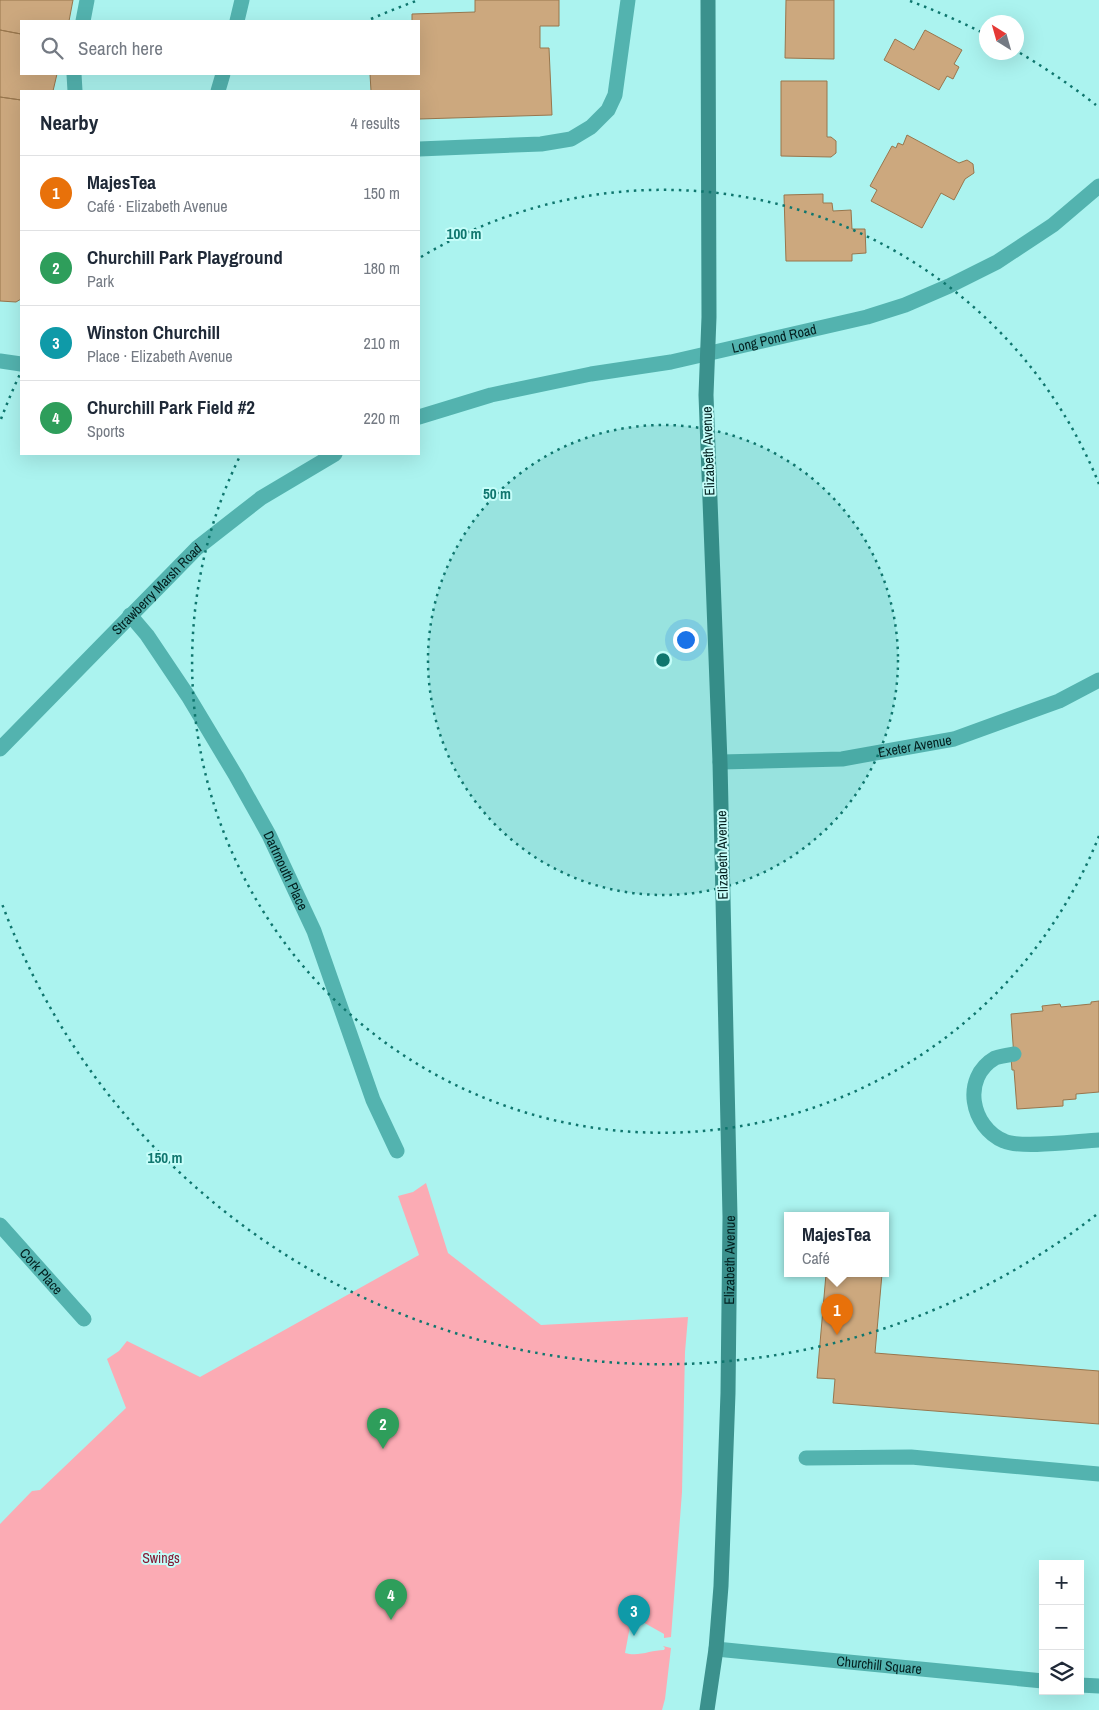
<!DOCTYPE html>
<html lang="en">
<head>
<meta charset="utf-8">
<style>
	body { margin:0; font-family:"Archivo Narrow",sans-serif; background:#f6f6f7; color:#1f2937 }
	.controls { position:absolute; right:15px; bottom:15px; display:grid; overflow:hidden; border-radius:0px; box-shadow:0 5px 20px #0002 }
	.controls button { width:45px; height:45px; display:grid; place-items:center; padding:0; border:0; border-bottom:1px solid #e0e1e3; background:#fff; color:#1f2937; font:25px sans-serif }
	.compass { position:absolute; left:979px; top:15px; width:45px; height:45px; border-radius:50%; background:#fff; box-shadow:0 5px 20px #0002; rotate:323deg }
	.you { position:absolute; left:685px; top:639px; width:18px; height:18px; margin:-12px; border:4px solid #fff; border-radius:50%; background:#1a73e8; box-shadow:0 0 0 8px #1a73e833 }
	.badge { display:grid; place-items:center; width:32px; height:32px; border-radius:50%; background:#b4234a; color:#fff; font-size:16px; font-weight:700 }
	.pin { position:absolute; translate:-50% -41px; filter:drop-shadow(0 1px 2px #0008) }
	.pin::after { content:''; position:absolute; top:26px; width:18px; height:15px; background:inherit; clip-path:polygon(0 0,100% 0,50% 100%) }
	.popup { position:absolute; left:784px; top:1212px; width:105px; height:65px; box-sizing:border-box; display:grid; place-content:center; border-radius:0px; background:#fff; filter:drop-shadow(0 1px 4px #0005); font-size:16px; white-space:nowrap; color:#747a83 }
	.popup b { font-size:19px; color:#1f2937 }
	.popup::after { content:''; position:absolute; left:50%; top:100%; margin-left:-10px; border:10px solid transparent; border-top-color:#fff }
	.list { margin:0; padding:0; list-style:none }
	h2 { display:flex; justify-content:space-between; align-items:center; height:65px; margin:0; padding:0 20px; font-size:21px }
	h2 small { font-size:16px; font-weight:400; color:#747a83 }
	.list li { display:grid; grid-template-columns:32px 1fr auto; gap:15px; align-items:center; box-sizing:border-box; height:75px; padding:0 20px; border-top:1px solid #e0e1e3 }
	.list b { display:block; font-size:19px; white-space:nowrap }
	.list p { margin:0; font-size:16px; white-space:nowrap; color:#747a83 }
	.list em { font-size:16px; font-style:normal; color:#747a83 }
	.icon { flex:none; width:28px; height:28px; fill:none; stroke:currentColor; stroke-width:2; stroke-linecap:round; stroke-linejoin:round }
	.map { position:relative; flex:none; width:1099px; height:1710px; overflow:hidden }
	.search { position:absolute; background:#fff; box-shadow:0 5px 20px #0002; left:20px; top:20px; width:400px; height:55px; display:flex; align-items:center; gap:12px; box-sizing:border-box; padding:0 18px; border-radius:0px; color:#747a83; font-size:19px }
	.panel { position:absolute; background:#fff; box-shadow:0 5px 20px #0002; left:20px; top:90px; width:400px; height:365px; border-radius:0px }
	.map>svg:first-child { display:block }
	.green { fill:#fbabb4 }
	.building { fill:#cca87e; stroke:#98764d }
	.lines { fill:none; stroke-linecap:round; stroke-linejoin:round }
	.lane { stroke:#53b3af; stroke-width:15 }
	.street { stroke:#53b3af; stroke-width:15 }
	.secondary { stroke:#3b918d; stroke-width:15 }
	.ring { fill:none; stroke:#0f766e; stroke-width:2.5; stroke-dasharray:2.5 5 }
	.labels { text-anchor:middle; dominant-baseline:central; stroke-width:4; stroke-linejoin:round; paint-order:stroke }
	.street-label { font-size:14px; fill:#021f1e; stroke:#c5fdf9 }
	.park-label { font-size:14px; fill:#831c36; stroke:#c5fdf9 }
	.centre { fill:#0f766e; stroke:#c5fdf9; stroke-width:2.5 }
	.ring-label { font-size:15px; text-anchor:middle; font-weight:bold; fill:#0f766e; stroke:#c5fdf9; stroke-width:4; stroke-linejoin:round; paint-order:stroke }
</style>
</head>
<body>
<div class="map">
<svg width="1099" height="1710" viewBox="0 0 1099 1710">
	<rect width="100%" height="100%" fill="#abf3ef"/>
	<path class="green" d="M426,1183L448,1253L541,1325L688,1317L685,1352L682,1492L671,1637L664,1638V1634L632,1616L625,1653C639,1657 651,1650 664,1650L665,1648L663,1646L671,1648L665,1699L662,1710H0V1524L32,1491L40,1490L126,1408L107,1359L119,1351L127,1341L200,1377L419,1255L398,1196L413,1192Z"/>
	<path class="building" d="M0,0H73L69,21H21V34L0,30Z
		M475,0H559V26H540V48H549L552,115L419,119V91H371L370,74H419V21H412V14L475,12Z
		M786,0H834V59L785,58Z
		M0,30L21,34V74H57L53,91H21V100L0,97Z
		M925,30L962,50L954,64L959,67L953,79L947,76L939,90L884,60L895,39L914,50Z
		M781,81H827V137H831L836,141V153L831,157L781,156Z
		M0,97L21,100V299L16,302L0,301Z
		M907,135L959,163L967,160L973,164L974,173L965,179L954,200L941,193L922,228L871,201L877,190L870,186L892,146L896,148L898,143L903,145Z
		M823,194V203H832L833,211L851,210L852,229H865L866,253L852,254V261H786L784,195Z
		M1099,1001V1092L1076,1094V1099L1063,1100V1106L1017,1109L1014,1070H1012L1011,1058H1014L1011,1014L1043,1011L1042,1006L1060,1004L1061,1007L1091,1004V1002Z
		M826,1274H882L875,1353L1099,1371V1424L833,1403L835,1379L817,1378Z"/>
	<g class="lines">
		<g class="lane">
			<path d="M83,21L87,0"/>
			<path d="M237,21L242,0"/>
			<path d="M74,74L75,91"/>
			<path d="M218,91L223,74"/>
			<path d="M419,149L541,144L571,139L591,127L608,110L615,95L628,0"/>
			<path d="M1014,1054C1008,1055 1001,1056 995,1058C961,1078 971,1127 1004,1141C1021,1149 1078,1141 1099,1140"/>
			<path d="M806,1458L911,1457L1099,1474"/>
			<path id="s1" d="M716,1649L1043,1681"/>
			<path d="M1080,1685L1099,1686"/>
		</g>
		<g class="street">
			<path d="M0,361L21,364"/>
			<path id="s2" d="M419,417L491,395L591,374L671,362L867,317L905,305L949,286L997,262L1053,225L1099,186"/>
			<path id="s3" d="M130,615L147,635L188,696L236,776L269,835L314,931L373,1100L397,1151"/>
			<path id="s4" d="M0,749L197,548L261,498L335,454"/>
			<path id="s5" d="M720,762L842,759L954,739L1059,701L1099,680"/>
			<path id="s6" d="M0,1225L84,1319"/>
		</g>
		<path class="secondary" id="s7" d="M707,1710L716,1649L721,1586L728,1393L730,1217L720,762L706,395L709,317L708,0"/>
	</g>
	<circle cx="663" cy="660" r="235" fill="#0f766e" fill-opacity=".12"/>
	<g class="ring">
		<circle cx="663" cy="660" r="235"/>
		<path d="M1099 836A470 470 0 1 1 241 454M421 257A470 470 0 0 1 1099 484"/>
		<path d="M1096 1215A704 704 0 0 1 1 901M1 419A704 704 0 0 1 20 374M371 19A704 704 0 0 1 416 1M910 1A704 704 0 0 1 983 33M1020 53A704 704 0 0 1 1096 105"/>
	</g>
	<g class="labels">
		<g class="street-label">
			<text stroke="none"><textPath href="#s2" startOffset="364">Long Pond Road</textPath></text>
			<text transform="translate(708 451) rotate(-92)">Elizabeth Avenue</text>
			<text stroke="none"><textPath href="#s4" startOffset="224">Strawberry Marsh Road</textPath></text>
			<text stroke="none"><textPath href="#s5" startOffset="196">Exeter Avenue</textPath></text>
			<text transform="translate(722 855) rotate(-91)">Elizabeth Avenue</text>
			<text stroke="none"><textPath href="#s3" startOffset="300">Dartmouth Place</textPath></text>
			<text stroke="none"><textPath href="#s7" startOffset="451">Elizabeth Avenue</textPath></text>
			<text stroke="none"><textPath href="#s6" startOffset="62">Cork Place</textPath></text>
			<text stroke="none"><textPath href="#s1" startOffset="164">Churchill Square</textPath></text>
		</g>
		<g class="park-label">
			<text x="161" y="1558">Swings</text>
		</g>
	</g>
	<circle cx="663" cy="660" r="8" class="centre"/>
	<g class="ring-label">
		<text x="464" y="239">100 m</text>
		<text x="497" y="499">50 m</text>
		<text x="165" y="1163">150 m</text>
	</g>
</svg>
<div class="controls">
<button>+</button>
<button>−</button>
<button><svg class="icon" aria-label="layers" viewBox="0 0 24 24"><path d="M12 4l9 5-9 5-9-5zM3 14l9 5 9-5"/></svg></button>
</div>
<svg class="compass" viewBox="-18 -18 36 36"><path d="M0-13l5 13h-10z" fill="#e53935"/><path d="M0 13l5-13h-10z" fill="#747a83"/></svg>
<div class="you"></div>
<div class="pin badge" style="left:837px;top:1335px;background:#e8710a">1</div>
<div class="popup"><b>MajesTea</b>Café</div>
<div class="pin badge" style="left:383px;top:1449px;background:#2e9e5b">2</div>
<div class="pin badge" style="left:634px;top:1636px;background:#0f9aa8">3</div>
<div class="pin badge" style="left:391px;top:1620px;background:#2e9e5b">4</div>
<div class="search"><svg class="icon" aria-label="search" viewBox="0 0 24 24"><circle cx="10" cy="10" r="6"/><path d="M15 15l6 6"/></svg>Search here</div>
<section class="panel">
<h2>Nearby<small>4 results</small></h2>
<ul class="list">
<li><span class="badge" style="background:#e8710a">1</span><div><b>MajesTea</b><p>Café · Elizabeth Avenue</p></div><em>150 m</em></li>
<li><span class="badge" style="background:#2e9e5b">2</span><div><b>Churchill Park Playground</b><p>Park</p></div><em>180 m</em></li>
<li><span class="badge" style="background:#0f9aa8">3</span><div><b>Winston Churchill</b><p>Place · Elizabeth Avenue</p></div><em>210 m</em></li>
<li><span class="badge" style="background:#2e9e5b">4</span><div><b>Churchill Park Field #2</b><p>Sports</p></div><em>220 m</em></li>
</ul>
</section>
</div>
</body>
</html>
